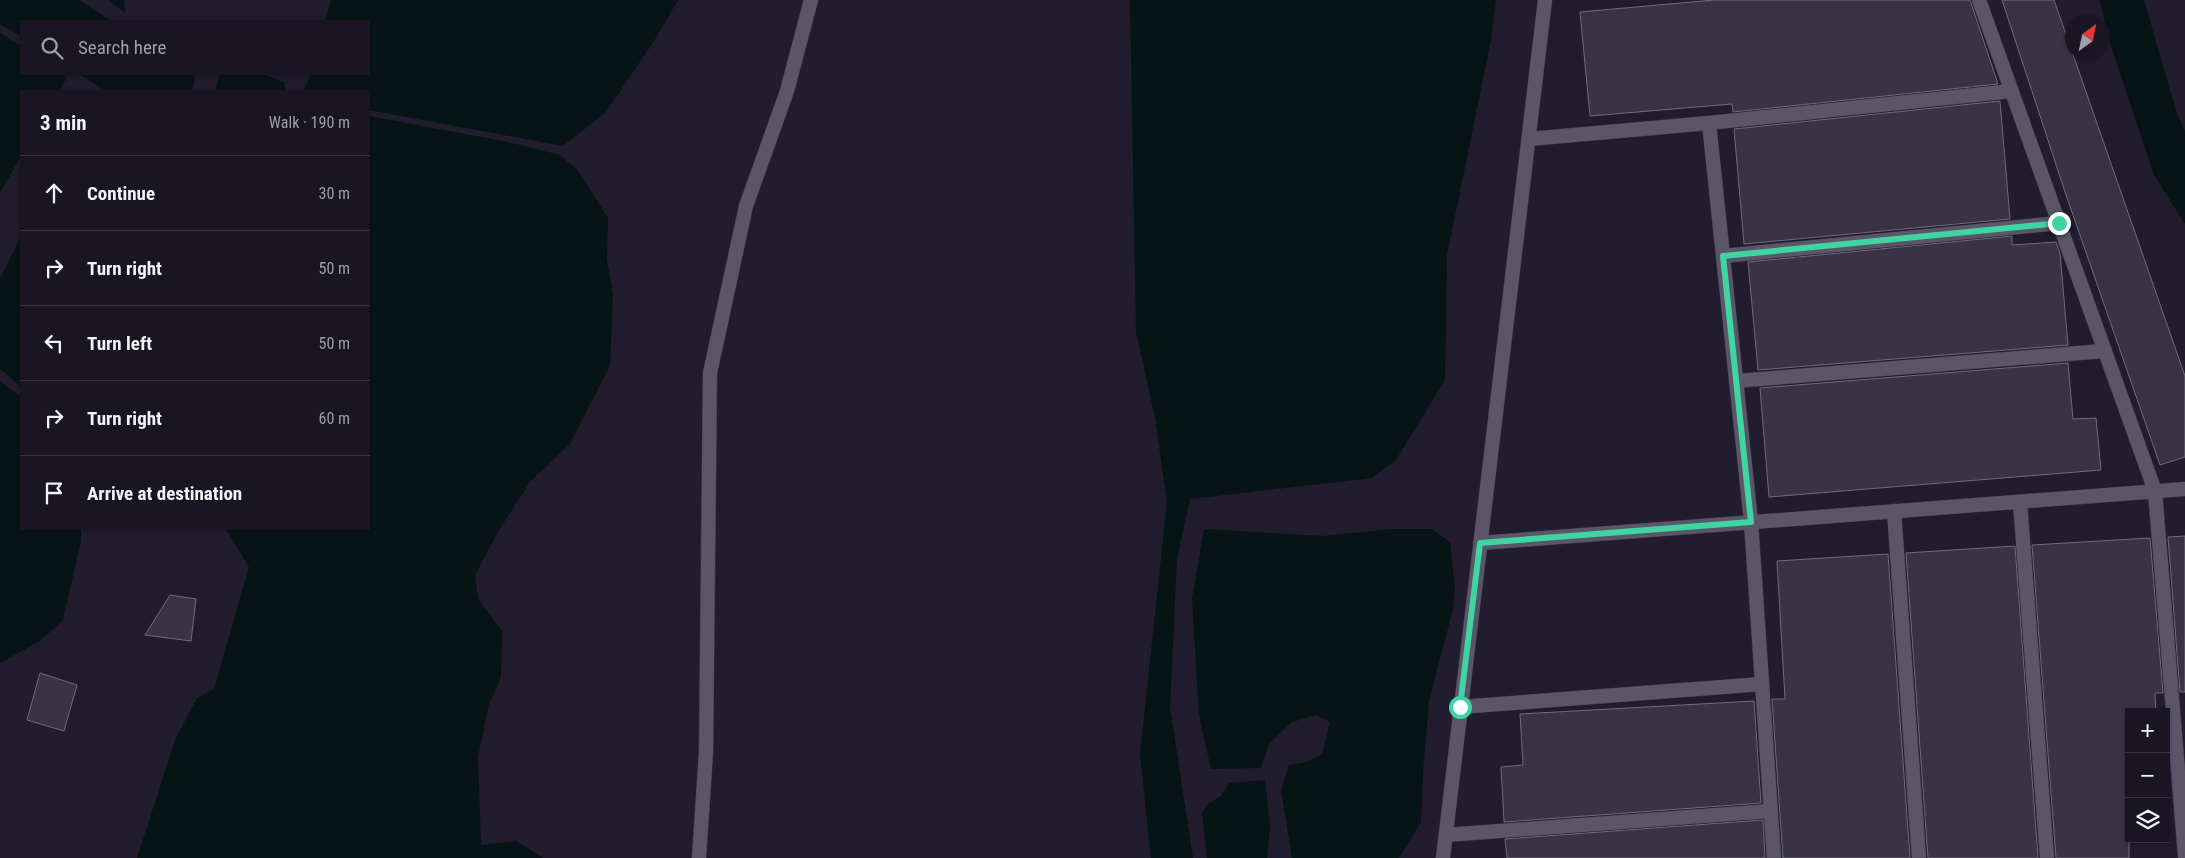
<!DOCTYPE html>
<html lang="en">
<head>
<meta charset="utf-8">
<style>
	body { margin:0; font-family:"Roboto Condensed",sans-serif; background:#26222f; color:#f1f3f6 }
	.controls { position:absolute; right:15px; bottom:15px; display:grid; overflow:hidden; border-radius:0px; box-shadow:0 1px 4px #0004 }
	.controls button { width:45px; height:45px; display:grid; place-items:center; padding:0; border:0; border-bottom:1px solid #373440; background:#191522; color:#f1f3f6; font:25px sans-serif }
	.compass { position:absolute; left:2065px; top:15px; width:45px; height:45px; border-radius:50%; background:#191522; box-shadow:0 1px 4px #0004; rotate:33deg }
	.stop { position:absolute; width:15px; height:15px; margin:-11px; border:4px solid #40d4a2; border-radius:50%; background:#fff }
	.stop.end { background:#40d4a2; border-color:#fff; box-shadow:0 1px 5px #0008 }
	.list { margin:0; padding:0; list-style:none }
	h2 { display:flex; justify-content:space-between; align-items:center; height:65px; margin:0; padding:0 20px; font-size:21px }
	h2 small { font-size:16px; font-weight:400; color:#9f9fa5 }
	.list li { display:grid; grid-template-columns:32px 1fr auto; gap:15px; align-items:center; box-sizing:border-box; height:75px; padding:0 20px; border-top:1px solid #373440 }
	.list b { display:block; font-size:19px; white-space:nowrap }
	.list em { font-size:16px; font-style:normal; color:#9f9fa5 }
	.icon { flex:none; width:28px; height:28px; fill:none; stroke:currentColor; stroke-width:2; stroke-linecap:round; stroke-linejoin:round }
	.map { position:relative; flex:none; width:2185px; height:858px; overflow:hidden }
	.search { position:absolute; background:#191522; box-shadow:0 1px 4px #0004; left:20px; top:20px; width:350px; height:55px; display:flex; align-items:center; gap:12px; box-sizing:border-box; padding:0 18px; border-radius:0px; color:#9f9fa5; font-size:19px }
	.panel { position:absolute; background:#191522; box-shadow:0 1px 4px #0004; left:20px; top:90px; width:350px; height:440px; border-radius:0px }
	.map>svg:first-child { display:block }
	.water { fill:#071415 }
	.building { fill:#393346; stroke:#706a7f }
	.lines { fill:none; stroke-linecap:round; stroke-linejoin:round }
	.service-casing { stroke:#3d3947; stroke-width:15 }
	.minor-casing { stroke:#3d3947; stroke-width:15 }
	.service { stroke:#5a5569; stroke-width:14 }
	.minor { stroke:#5a5569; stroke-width:14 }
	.route { stroke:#40d4a2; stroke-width:6 }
</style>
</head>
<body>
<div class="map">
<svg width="2185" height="858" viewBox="0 0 2185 858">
	<rect width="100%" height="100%" fill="#211c2e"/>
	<path class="water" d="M0,0H79L111,21H21V37L0,24Z
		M108,0H124L125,13Z
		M331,0H678L654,41L606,112L563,146L369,110V91H304L310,74H369V21H325Z
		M1130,0H1496L1491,40L1447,255L1445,380L1396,460L1372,478L1190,499L1177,558L1170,707L1193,858H1151L1140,754L1167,502L1155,418L1136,332Z
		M2100,0H2144L2177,114L2185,131V224L2154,175L2108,37Z
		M0,33L21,46V74H63L67,77L59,91H21V156L0,193Z
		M79,74H190L195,77L192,91H106Z
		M220,74H263L284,82L286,91H215Z
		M369,116L508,142L560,155L578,171L608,218L607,259L613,295L610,365L570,444L530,482L499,530L475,575L478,599L502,631L501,677L489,704L478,757L481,845L516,841L543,858H137L175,740L197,698L214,689L249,567L226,529H369Z
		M21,237V387L0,369V279Z
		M0,381L21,397V529H81V541L63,620L40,641L0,663Z
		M1204,529L1323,536L1393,529H1432L1450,542L1455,588L1453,609L1429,701L1423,773L1421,822L1399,858H1292L1281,790L1289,765L1306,762L1322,754L1330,722L1316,715L1292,722L1269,744L1261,768L1211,769L1199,715L1192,598Z
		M1265,780L1270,826L1267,858H1207L1202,813L1208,804L1221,796L1229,783Z"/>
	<path class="building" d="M1714,0H1970L1998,84L1733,112L1732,104L1590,116L1580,12Z
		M2002,0H2054L2185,376V457L2160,465L2065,192Z
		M2000,101L2010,219L1744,244L1734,129Z
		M2012,236V245L2056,242L2060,253L2068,345L1758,370L1748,262Z
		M2068,363L2073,419L2096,418L2101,470L1769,497L1760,388Z
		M2185,536V692H2180L2168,537Z
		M2150,538L2163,693H2155L2156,712H2129V858H2056L2032,545Z
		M2015,546L2038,858H1928L1906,553Z
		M1888,554L1910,858H1783L1772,699H1785L1777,561Z
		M170,595L196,599L191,641L145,635Z
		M40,673L77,685L64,731L27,720Z
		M1754,701L1761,803L1504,822L1501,767L1523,765L1520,714Z
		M1763,820L1765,858H1507L1505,839Z"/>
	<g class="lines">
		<defs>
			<path id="service" d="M1723,256L2059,223
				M1736,381L2104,351
				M2020,502L2047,858
				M1894,511L1919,858
				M1460,707L1762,684
				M1446,835L1770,811"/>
			<path id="minor" d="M1979,0L2155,491L2185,856
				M1709,123L1751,522L1774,858
				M1529,139L1709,123L2012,91
				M1480,543L2185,489
				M699,858L706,752L710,373L746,206L787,91L811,0
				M1443,858L1545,0"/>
		</defs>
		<use href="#service" class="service-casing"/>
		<use href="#minor" class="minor-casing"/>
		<use href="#service" class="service"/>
		<use href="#minor" class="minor"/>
	</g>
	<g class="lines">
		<path class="route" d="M1460,707L1480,543L1751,522L1723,256L2059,223"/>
	</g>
</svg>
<div class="controls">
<button>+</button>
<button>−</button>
<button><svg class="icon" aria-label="layers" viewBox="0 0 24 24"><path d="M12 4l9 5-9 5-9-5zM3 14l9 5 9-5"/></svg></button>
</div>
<svg class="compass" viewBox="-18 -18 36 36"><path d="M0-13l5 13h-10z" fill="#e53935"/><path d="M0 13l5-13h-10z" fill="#9f9fa5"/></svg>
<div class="stop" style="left:1460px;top:707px"></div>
<div class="stop end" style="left:2059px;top:223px"></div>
<div class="search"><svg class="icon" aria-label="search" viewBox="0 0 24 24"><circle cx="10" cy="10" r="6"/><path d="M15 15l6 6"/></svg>Search here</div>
<section class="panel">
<h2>3 min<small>Walk · 190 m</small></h2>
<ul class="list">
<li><svg class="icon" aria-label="ahead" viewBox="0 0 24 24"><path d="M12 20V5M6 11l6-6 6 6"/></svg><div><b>Continue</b></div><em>30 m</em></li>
<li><svg class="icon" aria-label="right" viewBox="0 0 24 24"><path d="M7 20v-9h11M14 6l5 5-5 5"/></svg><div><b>Turn right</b></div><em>50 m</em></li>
<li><svg class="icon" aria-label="left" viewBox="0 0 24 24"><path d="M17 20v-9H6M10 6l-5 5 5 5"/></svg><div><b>Turn left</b></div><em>50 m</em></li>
<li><svg class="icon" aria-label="right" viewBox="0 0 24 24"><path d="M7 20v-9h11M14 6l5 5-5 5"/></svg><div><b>Turn right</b></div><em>60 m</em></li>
<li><svg class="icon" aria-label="arrive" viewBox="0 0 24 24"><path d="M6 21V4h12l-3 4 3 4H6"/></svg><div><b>Arrive at destination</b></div></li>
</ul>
</section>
</div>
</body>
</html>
